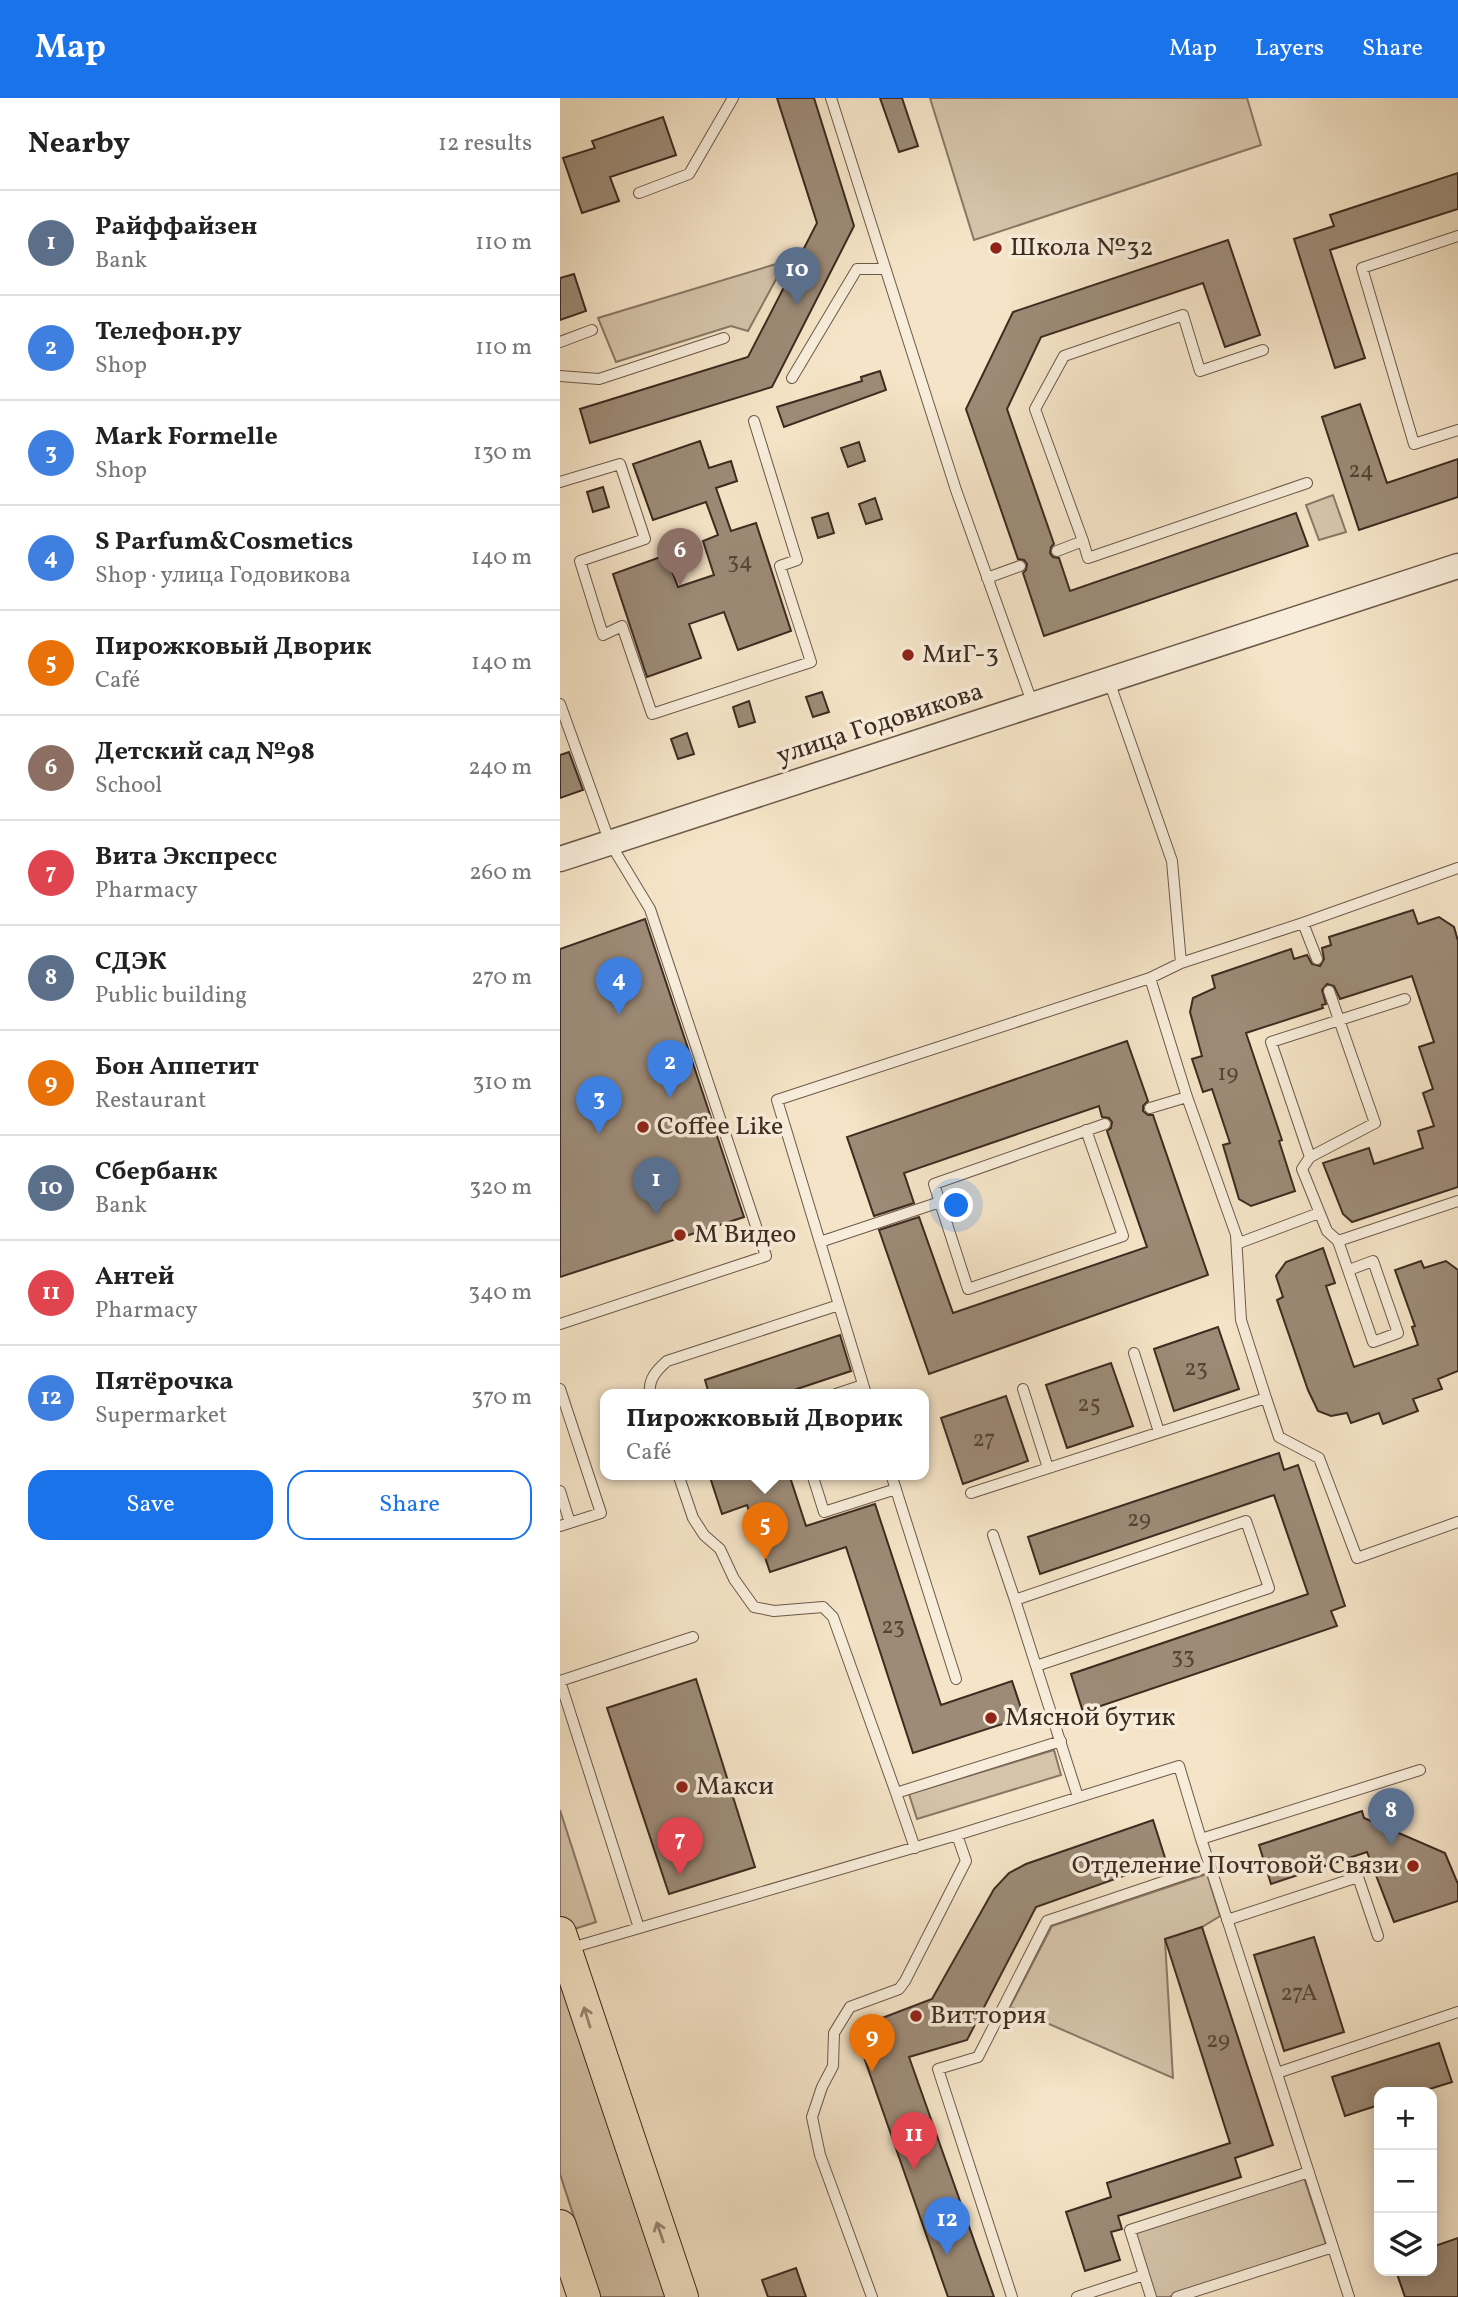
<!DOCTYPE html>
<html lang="en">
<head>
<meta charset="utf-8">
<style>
	body { margin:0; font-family:Vollkorn,serif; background:#f6f6f6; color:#222 }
	.controls { position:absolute; right:21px; bottom:21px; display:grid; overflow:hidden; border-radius:14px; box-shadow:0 4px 18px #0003 }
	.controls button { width:63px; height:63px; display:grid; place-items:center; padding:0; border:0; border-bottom:2px solid #e0e0e0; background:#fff; color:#222; font:35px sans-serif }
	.you { position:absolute; left:397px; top:1108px; width:24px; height:24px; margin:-18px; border:5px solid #fff; border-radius:50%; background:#1a73e8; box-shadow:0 0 0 10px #1a73e833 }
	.badge { display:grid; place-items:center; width:46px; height:46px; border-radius:50%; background:#1a73e8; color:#fff; font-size:23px; font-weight:700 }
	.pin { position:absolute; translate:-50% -58px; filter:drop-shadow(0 2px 4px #0008) }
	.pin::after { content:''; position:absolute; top:37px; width:24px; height:21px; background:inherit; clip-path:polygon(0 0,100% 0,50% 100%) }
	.popup { position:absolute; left:40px; top:1291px; width:329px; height:91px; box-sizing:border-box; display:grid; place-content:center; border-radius:14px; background:#fff; filter:drop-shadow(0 2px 5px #0005); font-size:23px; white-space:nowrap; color:#767676 }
	.popup b { font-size:26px; color:#222 }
	.popup::after { content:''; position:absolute; left:50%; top:100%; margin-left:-14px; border:14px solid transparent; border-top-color:#fff }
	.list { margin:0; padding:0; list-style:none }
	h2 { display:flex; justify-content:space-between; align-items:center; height:91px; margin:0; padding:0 28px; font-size:30px }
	h2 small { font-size:23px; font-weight:400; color:#767676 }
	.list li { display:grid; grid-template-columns:46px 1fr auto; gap:21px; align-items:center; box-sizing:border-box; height:105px; padding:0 28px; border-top:2px solid #e0e0e0 }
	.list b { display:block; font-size:26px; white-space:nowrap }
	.list p { margin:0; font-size:23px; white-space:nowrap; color:#767676 }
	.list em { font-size:23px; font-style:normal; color:#767676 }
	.actions { display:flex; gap:14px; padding:21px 28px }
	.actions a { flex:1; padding:16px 0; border:2px solid #1a73e8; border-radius:21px; text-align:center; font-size:24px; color:#1a73e8 }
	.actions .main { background:#1a73e8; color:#fff }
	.icon { flex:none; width:38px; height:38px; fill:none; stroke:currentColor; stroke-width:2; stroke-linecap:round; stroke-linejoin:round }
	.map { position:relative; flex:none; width:898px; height:2199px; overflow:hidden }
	header { display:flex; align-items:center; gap:42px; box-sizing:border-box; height:98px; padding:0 35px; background:#1a73e8; color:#fff }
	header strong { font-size:33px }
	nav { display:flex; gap:38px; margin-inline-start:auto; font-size:24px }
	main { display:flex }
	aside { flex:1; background:#fff }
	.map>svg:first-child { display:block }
	.green { fill:#d6c5ab; stroke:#8a7866; stroke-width:2 }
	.building { fill:#9d8b77; stroke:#3e2b20; stroke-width:2 }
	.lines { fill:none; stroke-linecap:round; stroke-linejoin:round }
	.service-casing { stroke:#6c594a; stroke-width:12 }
	.tertiary-casing { stroke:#6c594a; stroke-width:27 }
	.primary-casing { stroke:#3e2b20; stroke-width:34 }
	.service { stroke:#f8eddb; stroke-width:10 }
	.tertiary { stroke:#f8eddb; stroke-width:24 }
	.primary { stroke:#f5e4c7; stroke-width:32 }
	.oneway { stroke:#9a8874 }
	.poi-dot { fill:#8f2418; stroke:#f8eddb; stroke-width:2.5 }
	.labels { text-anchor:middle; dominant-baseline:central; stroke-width:7; stroke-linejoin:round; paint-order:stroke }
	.number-label { font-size:23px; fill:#564336 }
	.poi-label { font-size:26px; fill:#3e2b20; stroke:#f8eddb; text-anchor:start }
	.street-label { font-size:26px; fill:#3e2b20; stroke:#f8eddb }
</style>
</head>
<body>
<header>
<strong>Map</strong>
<nav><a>Map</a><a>Layers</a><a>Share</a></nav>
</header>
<main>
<aside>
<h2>Nearby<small>12 results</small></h2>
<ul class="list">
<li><span class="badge" style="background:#5c6f8a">1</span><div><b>Райффайзен</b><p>Bank</p></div><em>110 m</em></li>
<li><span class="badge" style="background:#3f7fe0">2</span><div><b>Телефон.ру</b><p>Shop</p></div><em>110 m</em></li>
<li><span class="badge" style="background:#3f7fe0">3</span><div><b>Mark Formelle</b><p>Shop</p></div><em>130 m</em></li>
<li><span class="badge" style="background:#3f7fe0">4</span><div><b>S Parfum&amp;Cosmetics</b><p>Shop · улица Годовикова</p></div><em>140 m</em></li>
<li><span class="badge" style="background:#e8710a">5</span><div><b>Пирожковый Дворик</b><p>Café</p></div><em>140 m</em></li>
<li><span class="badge" style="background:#8d6e63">6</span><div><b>Детский сад №98</b><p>School</p></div><em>240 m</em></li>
<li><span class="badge" style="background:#e0444e">7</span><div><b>Вита Экспресс</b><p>Pharmacy</p></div><em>260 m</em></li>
<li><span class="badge" style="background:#5c6f8a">8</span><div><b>СДЭК</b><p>Public building</p></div><em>270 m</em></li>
<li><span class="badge" style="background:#e8710a">9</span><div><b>Бон Аппетит</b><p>Restaurant</p></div><em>310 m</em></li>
<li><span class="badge" style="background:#5c6f8a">10</span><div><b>Сбербанк</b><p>Bank</p></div><em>320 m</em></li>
<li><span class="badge" style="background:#e0444e">11</span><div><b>Антей</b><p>Pharmacy</p></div><em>340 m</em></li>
<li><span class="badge" style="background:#3f7fe0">12</span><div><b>Пятёрочка</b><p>Supermarket</p></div><em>370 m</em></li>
</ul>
<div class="actions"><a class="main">Save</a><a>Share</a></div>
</aside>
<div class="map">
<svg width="898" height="2199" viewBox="0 0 898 2199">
	<rect width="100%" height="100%" fill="#f5e4c7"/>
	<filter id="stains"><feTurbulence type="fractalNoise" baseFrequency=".00286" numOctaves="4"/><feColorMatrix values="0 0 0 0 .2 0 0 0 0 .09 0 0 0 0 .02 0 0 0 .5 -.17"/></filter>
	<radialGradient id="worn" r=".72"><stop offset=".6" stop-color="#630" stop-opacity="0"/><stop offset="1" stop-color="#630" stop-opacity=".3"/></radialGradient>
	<path class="green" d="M370,0H687L701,47L414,142Z
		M226,163L188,233L171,228L56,264L38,220Z
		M773,397L786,434L759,442L746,407Z
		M494,1652L501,1677L357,1721L349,1696Z
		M0,1712L36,1824L5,1834L0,1820Z
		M647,1776L660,1818L642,1829L605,1842L613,1980L450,1909L492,1828Z
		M0,1879L107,2199H40L0,2076Z
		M743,2077L766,2146L609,2199H595L573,2134Z"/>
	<path class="building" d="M217,0H254L294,128L212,289L30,345L20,311L188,259L257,125Z
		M320,0H342L358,48L339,54Z
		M103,19L116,57L50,79L59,103L22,115L3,60L35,50L32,43Z
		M898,75V111L770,152L805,260L775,270L734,141L774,128L770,117Z
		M668,142L700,237L665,249L643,185L481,239L447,311L494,446L491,449L490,455L493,459L499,460L510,493L736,415L748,448L484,538L463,475L466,472L467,466L464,462L458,461L406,311L453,214Z
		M14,176L26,213L0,222V180Z
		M320,273L326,292L224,329L217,309L302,283L301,279Z
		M800,306L827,385L898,361V399L799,432L762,319Z
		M140,343L149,370L171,363L177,383L156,390L171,433L196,425L231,533L178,552L164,514L129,526L141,560L87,579L53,476L106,457L118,489L154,477L143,443L158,437L146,404L93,422L73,366Z
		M299,344L305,363L288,369L281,350Z
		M43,389L49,409L33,414L27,394Z
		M315,400L322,421L306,426L299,406Z
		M268,415L274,435L258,440L252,420Z
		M262,594L269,614L253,619L246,599Z
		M189,603L195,624L179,629L173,609Z
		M127,635L134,656L118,661L111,641Z
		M9,654L23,692L0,700V657Z
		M853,812L858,826L879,819L894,829L898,843V1089L792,1124L783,1116L763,1065L809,1050L814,1066L863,1050L858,1033L874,1028L863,995L873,991L859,949L874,944L852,878L780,901L774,888L767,886L762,892L766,906L762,907L763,910L686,935L722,1042L719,1043L735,1093L691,1108L679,1101L663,1047L670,1045L652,991L643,994L632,961L642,958L630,914L633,900L655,890L652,878L731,851L734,861L747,857L752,866L760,868L764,861L762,850L771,847L769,839Z
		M85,821L184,1119L0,1179V851Z
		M567,943L588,1003L583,1008V1013L588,1017H593L648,1177L369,1276L319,1132L359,1119L393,1215L587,1149L547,1033L551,1030L552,1024L549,1020L542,1019L539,1008L344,1075L354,1105L314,1118L287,1039Z
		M763,1150L775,1185L766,1188L794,1269L858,1247L852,1229L855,1228L835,1172L861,1163L864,1170L886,1163L898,1172V1273L878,1281L882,1291L853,1301L858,1313L823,1326L819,1315L791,1325L787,1315L771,1318L758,1313L748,1292L717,1202L723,1199L716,1178L726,1164Z
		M658,1229L679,1291L614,1313L594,1251Z
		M280,1237L291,1273L222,1296H149L145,1282Z
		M551,1265L573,1328L507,1350L486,1287Z
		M446,1298L468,1363L403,1386L381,1320Z
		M719,1355L724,1372L738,1367L785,1508L771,1513L777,1528L523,1614L511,1576L748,1496L714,1397L480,1476L468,1439Z
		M149,1376H229L246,1428L315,1406L381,1607L452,1583L464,1619L353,1655L286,1449L210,1474L187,1407L162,1416Z
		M136,1581L195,1769L109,1796L47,1610Z
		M802,1713L804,1720L885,1755L898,1786V1803L834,1824L807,1754L711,1786L699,1747Z
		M593,1722L606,1763L476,1809L407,1942L349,1959L434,2199H388L299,1945L302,1932L317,1922L372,1901L434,1791L449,1775L466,1766Z
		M642,1829L713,2047L675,2060L681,2079L558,2118L562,2131L551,2134L560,2162L525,2173L506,2114L551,2099L547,2085L670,2045L605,1841Z
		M754,1839L784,1934L724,1953L694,1857Z
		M879,1945L892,1984L860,1994H819V2007L785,2018L772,1979Z
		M898,2140V2199H845L836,2173H872V2149Z
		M236,2170L246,2199H208L202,2182Z"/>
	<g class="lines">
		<defs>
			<path id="service" d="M271,0L396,392L473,607
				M79,95L129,76L173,0
				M898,138L802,170L854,346L898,332
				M0,244L32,232
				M0,278L39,281L164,240
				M232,280L297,171H325
				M0,384L60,366L85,441L20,463L43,537L62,528L92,616L251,564L220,468L237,462L194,323
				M523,443L528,460L747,385
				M497,453L523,443L475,311L504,258L623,217L640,273L703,252
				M427,480L460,468
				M549,583L612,763L621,865L743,825L898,770
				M0,606L50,745L90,811L206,1158L0,1226
				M743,825L757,861
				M621,865L590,880L627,999L679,1145L759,1115
				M590,1010L627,999
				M526,1032L563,1138L408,1191L374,1086L545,1026
				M750,1059L815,1025L769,893
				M778,1143L898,1103
				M260,1144L380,1104
				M789,1172L813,1163L838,1235L813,1244L778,1143L767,1133L742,1071L750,1059L711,944L845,901
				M279,1207L217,1002L590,880
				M574,1255L599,1334
				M0,1291L41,1415L0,1428
				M463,1291L488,1370
				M90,1296C88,1281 97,1272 107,1263L279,1207L306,1296
				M276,1296L303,1287
				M706,1300L719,1339L759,1360L797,1460L898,1424
				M118,1376L133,1420L144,1437L160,1451L174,1481L194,1509L214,1513L263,1509L273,1519L336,1695L501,1643
				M252,1376L264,1414L336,1391
				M331,1376L396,1581
				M0,1393L10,1425
				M411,1395L706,1300L681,1222L676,1137
				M433,1437L455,1502
				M476,1568L455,1502L686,1423L709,1490L476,1568L518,1699
				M0,1583L79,1830
				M0,1583L133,1539
				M336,1695L355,1750
				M650,1768L789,2199
				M667,1822L798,1779L818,1838
				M11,1850L397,1737L619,1668L641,1741L860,1672
				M717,1975L898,1914
				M312,2199L260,2057L252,2019L262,1989L273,1968L274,1935L290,1909L339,1891L345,1883L406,1763L397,1737
				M452,2199L378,1971L418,1959L487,1823L650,1768L641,1741
				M517,2199L584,2177
				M591,2199L570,2132L749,2074
				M617,2199L773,2149"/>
			<path id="tertiary" d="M0,761L898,468"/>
			<path id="primary" d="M0,1835L122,2199
				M0,2128L24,2199"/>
		</defs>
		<use href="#service" class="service-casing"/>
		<use href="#tertiary" class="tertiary-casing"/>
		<use href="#primary" class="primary-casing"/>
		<use href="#service" class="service"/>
		<use href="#tertiary" class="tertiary"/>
		<use href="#primary" class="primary"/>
	</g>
	<defs><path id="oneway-shaft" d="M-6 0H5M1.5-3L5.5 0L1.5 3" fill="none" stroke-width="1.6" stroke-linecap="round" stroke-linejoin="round" transform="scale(1.75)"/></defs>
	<g class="oneway">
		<use href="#oneway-shaft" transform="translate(27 1919) rotate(-107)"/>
		<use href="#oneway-shaft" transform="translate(100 2134) rotate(-109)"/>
	</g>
	<g class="poi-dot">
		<circle cx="436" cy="150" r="7"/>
		<circle cx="348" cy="557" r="7"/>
		<circle cx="83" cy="1029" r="7"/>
		<circle cx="120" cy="1137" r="7"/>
		<circle cx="431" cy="1620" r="7"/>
		<circle cx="122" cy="1689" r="7"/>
		<circle cx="853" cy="1768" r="7"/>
		<circle cx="356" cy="1918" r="7"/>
	</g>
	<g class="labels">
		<g class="number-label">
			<text x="801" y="373">24</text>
			<text x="180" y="464">34</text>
			<text x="668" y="976">19</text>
			<text x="636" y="1271">23</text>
			<text x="529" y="1307">25</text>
			<text x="424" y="1342">27</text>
			<text x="579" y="1422">29</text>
			<text x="333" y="1529">23</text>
			<text x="623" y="1559">33</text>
			<text x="739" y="1896">27А</text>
			<text x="658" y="1943">29</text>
		</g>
		<g class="poi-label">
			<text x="450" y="150">Школа №32</text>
			<text x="362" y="557">МиГ-3</text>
			<text x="97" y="1029">Coffee Like</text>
			<text x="134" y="1137">М Видео</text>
			<text x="445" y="1620">Мясной бутик</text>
			<text x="136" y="1689">Макси</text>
			<text x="839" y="1768" text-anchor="end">Отделение Почтовой Связи</text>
			<text x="370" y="1918">Виттория</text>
		</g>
		<g class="street-label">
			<text transform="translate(320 626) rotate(-18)">улица Годовикова</text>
		</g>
	</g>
	<rect width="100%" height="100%" filter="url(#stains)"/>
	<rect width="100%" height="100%" fill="url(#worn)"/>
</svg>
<div class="controls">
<button>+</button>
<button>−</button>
<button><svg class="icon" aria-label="layers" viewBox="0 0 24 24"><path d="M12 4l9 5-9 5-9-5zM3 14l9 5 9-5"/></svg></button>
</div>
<div class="you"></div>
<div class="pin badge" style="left:96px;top:1117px;background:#5c6f8a">1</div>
<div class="pin badge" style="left:110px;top:1000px;background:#3f7fe0">2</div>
<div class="pin badge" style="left:39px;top:1036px;background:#3f7fe0">3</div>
<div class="pin badge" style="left:59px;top:917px;background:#3f7fe0">4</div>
<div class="pin badge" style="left:205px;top:1462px;background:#e8710a">5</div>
<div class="popup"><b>Пирожковый Дворик</b>Café</div>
<div class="pin badge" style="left:120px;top:488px;background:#8d6e63">6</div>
<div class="pin badge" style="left:120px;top:1777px;background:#e0444e">7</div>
<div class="pin badge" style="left:831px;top:1748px;background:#5c6f8a">8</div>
<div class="pin badge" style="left:312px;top:1974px;background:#e8710a">9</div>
<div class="pin badge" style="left:237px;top:207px;background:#5c6f8a">10</div>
<div class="pin badge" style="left:354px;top:2072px;background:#e0444e">11</div>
<div class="pin badge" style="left:387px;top:2157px;background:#3f7fe0">12</div>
</div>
</main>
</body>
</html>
